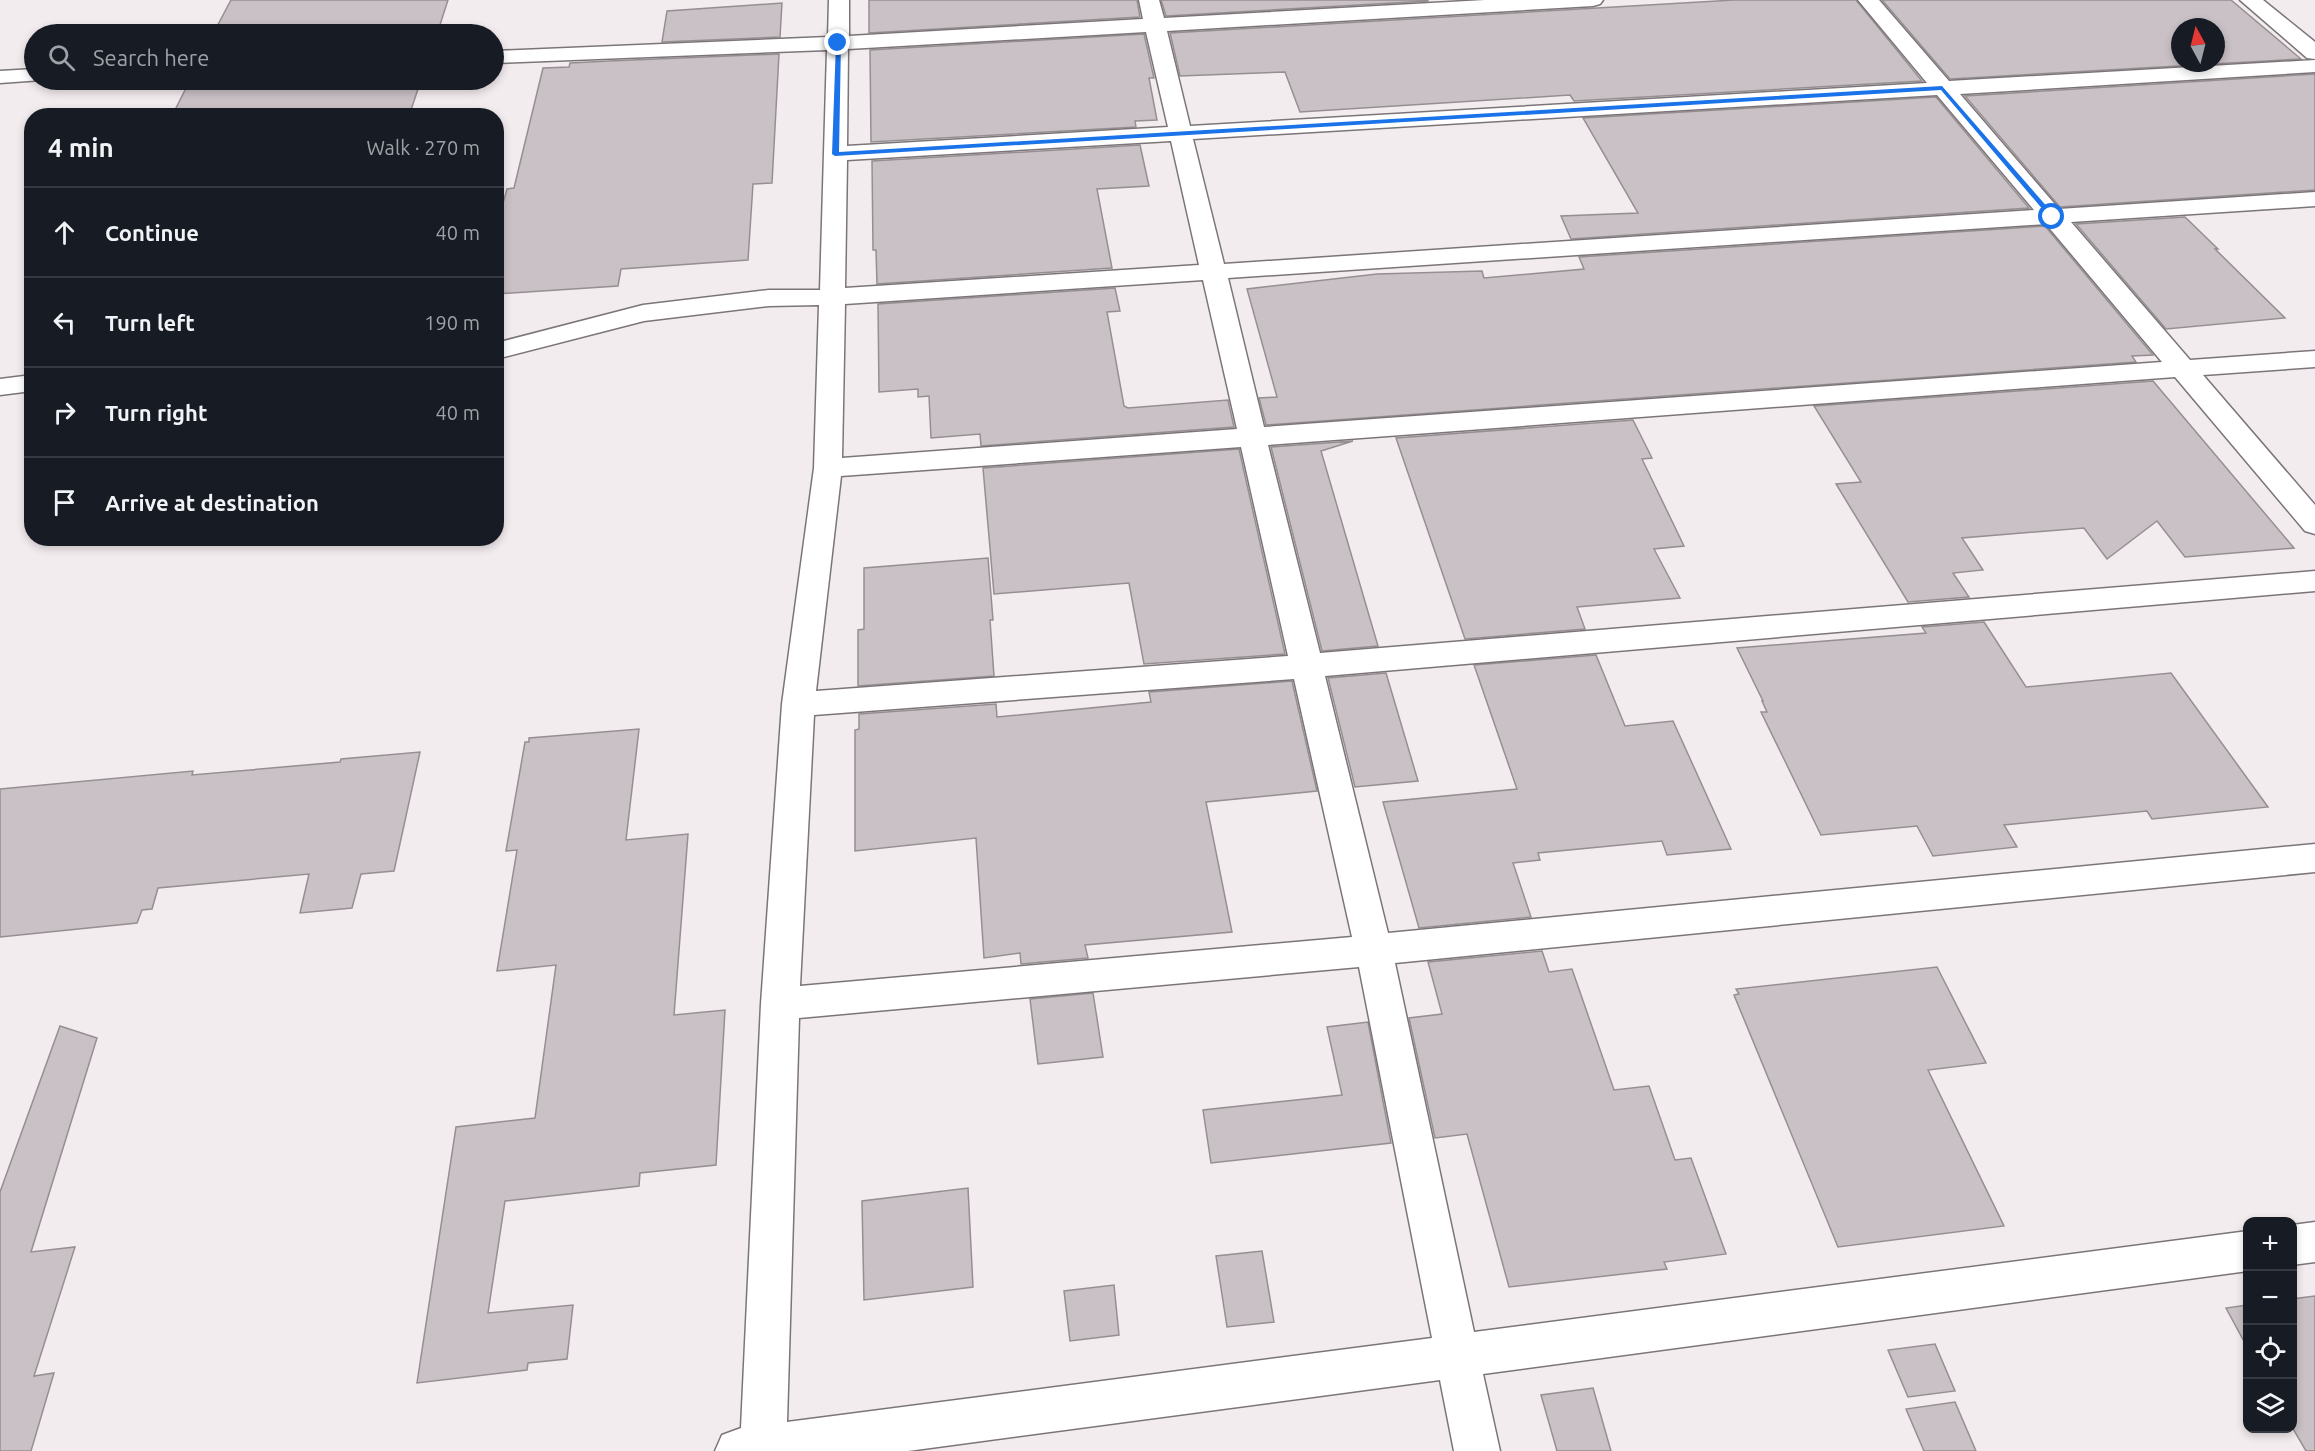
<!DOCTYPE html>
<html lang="en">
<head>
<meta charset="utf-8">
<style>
	body { margin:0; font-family:Ubuntu,sans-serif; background:#20242c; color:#f1f3f6 }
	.controls { position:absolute; right:18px; bottom:18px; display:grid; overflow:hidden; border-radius:12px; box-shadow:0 3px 9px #0003 }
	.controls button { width:54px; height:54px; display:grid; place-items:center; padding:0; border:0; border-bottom:2px solid #363941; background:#171b24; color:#f1f3f6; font:30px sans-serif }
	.compass { position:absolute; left:2171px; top:18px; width:54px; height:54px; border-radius:50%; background:#171b24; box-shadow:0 3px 9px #0003; rotate:353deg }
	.stop { position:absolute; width:18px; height:18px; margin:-14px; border:4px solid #1a73e8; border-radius:50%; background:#fff }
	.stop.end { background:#1a73e8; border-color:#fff; box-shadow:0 2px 6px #0008 }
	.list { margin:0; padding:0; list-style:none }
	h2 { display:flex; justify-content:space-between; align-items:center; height:78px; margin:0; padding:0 24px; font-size:26px }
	h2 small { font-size:20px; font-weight:400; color:#9ea1a6 }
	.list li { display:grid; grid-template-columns:39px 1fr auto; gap:18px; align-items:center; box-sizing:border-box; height:90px; padding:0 24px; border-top:2px solid #363941 }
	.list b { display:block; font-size:22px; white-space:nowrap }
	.list em { font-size:20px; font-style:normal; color:#9ea1a6 }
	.icon { flex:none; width:33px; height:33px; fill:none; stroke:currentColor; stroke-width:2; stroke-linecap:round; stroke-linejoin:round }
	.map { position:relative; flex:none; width:2315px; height:1451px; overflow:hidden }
	.search { position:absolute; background:#171b24; box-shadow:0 3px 9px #0003; left:24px; top:24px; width:480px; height:66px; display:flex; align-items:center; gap:15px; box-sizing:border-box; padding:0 21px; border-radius:33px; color:#9ea1a6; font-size:22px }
	.panel { position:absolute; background:#171b24; box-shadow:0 3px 9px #0003; left:24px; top:108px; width:480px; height:438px; border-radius:24px }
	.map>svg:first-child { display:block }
	.building { fill:#c9c1c5; stroke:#968f92; stroke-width:1.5; fill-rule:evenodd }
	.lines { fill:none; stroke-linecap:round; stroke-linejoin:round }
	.minor-casing { stroke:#7c7578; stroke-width:3 }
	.minor { fill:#fff; fill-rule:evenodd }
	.route { fill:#1a73e8 }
</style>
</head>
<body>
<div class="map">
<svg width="2315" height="1451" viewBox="0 0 2315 1451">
	<rect width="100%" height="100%" fill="#f3ecef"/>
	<path class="building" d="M231,0H448L437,34H213Z
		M869,0H1137L1140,17L869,33Z
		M1161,0H1428V1L1166,16Z
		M1734,0H1856L1922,81L1574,101L1570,95L1300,112L1285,72L1180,76L1170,33Z
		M1882,0H2231L2301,59L1950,79ZM2180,27H2216V63H2180Z
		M782,3L780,37L662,42L667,11Z
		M1144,34L1154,78H1149L1157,120L1135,121L1136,127L871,142L870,50Z
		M779,54L772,183L753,184L748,260L621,269L618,286L496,294V228L507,189L514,188L543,68L569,67L570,63L609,61Z
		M2315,74V190L2060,207L1965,96Z
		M190,80H421L409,116H172Z
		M1936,97L2029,208L1571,239L1561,216L1638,213L1583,118Z
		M1140,145L1149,186L1097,189L1112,268L877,284L876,250H873L872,161Z
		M2185,217L2218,249H2215L2285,318L2166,329L2076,224Z
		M2045,226L2153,355L2132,356L2136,362L1266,425L1259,398L1277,397L1247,289L1377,274L1482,271L1484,278L1584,269L1579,257Z
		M1115,288L1120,311L1107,312L1124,406L1128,408L1228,400L1234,427L981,446L980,434L931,438L929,396L918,397V389L879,392L878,304Z
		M2153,381L2294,548L2185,557L2157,521L2107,559L2084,528L1962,538L1983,570L1953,573L1969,597L1908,602L1836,484L1861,482L1814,406Z
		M1633,420L1652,458L1642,459L1684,546L1654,549L1680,598L1577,607L1585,629L1465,639L1396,438Z
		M1353,441L1321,451L1378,646L1322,651L1271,447Z
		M1239,449L1285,654L1144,664L1129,583L994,594L983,468Z
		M988,558L993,620H990L994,676L858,686V630L864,629V568Z
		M1984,622L2026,687L2171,673L2268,807L2152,819L2147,811L2004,825L2017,847L1933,856L1917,826L1821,835L1761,712H1767L1762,701H1763L1737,648L1926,633L1922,627Z
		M1596,655L1625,726L1673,721L1731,849L1667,855L1662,841L1538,853L1540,860L1513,863L1531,917L1419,928L1383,802L1517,789L1474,665Z
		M1386,673L1418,781L1355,787L1328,678Z
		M1292,681L1317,791L1206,802L1232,932L1085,945L1088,958L1021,964L1020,953L984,958L976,838L855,851V730L859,729V714L996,704L997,717L1151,702L1149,692Z
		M639,729L626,840L688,834L674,1015L725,1010L716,1165L640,1173L639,1186L505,1201L488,1313L573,1305L567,1359L528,1363L527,1370L417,1383L456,1127L535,1118L556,965L497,971L517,850L506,851L525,742H529V738Z
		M420,752L394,871L361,874L352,908L300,913L309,874L158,888L152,909L142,910L137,923L0,937V789L193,771L192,775L340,762L341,759Z
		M1542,951L1549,972L1572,969L1614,1090L1649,1086L1675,1160L1691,1158L1726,1254L1664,1262L1667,1269L1509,1287L1467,1134L1435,1138L1409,1018L1442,1014L1428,962Z
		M1937,967L1986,1063L1928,1070L2004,1226L1838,1247L1734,995L1739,994L1736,989Z
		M1093,993L1103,1057L1038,1064L1030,999Z
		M1368,1022L1391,1143L1211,1163L1203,1110L1342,1095L1327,1027Z
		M60,1026L97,1038L31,1252L75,1247L34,1376L54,1373L31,1451H0V1192Z
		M968,1188L973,1287L864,1300L862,1201Z
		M1262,1251L1274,1322L1227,1327L1216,1256Z
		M1114,1285L1119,1335L1070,1341L1064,1291Z
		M2315,1296V1451H2306L2292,1427V1299Z
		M2247,1305V1347L2226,1308Z
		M1935,1344L1955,1391L1908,1397L1888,1350Z
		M1593,1388L1611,1451H1557L1541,1395Z
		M1955,1402L1976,1451H1924L1906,1409Z"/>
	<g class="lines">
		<defs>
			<path id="minor" d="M829,0H849V36L1143,19L1139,0H1159L1164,18L1485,0H1603L1600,4L1593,6L1167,31L1190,126L1927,83L1858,0H1879L1949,81L2315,60V72L1960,94L2059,209L2315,192V206L2071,222L2190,360L2315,351V367L2203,375L2315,505V534L2305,531L2175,377L1268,445L1320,653L2315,571V591L1325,676L1388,933L2315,844V872L1395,963L1474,1332L2248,1231V1271L1483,1374L1500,1451H1454L1440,1380L908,1451H715L722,1435L741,1428L761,1004L782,704L814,468L819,305L769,306L644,321L496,359V343L643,305L769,290H820L827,50L494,63V51L828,37ZM1146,32L1168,127L847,146L848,49ZM1937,95L2034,210L1224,264L1193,139ZM1171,141L1199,265L845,288L847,160ZM2046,224L2162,362L1264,427L1228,278ZM1203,280L1237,429L842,458L845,304ZM1241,447L1288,656L816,691L841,476ZM1294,679L1352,937L800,986L814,715ZM1359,967L1432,1338L787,1422L799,1018Z
				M2240,0H2263L2315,42V59L2307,58Z
				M34,69V80H42L0,83V71Z
				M32,375V391L0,395V379Z
				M2315,1222V1262L2292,1265V1225Z"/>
		</defs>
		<use href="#minor" class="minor-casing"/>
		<use href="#minor" class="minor"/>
	</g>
	<path class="route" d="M836,42L841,43L839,152L1942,86L2056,217L2050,218L1941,90L835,156L832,154Z"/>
</svg>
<div class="controls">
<button>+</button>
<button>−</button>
<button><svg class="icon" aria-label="locate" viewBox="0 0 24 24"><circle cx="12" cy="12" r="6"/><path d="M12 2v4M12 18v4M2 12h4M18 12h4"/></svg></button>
<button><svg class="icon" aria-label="layers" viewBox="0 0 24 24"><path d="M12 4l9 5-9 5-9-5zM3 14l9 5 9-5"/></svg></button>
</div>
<svg class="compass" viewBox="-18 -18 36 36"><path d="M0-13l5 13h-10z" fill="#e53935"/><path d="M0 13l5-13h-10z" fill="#9ea1a6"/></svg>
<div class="stop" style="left:2052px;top:217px"></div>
<div class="stop end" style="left:838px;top:43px"></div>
<div class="search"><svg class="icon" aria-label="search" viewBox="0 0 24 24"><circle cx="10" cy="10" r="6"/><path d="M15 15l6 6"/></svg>Search here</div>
<section class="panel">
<h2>4 min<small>Walk · 270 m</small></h2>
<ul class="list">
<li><svg class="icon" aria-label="ahead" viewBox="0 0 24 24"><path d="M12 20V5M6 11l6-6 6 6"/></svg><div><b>Continue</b></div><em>40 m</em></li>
<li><svg class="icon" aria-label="left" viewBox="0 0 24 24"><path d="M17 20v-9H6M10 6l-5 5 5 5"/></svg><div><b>Turn left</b></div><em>190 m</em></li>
<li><svg class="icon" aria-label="right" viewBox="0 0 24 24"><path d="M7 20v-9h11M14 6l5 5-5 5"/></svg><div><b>Turn right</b></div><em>40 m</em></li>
<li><svg class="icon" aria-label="arrive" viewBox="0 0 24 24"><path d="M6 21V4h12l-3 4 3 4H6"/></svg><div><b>Arrive at destination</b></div></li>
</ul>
</section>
</div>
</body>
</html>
